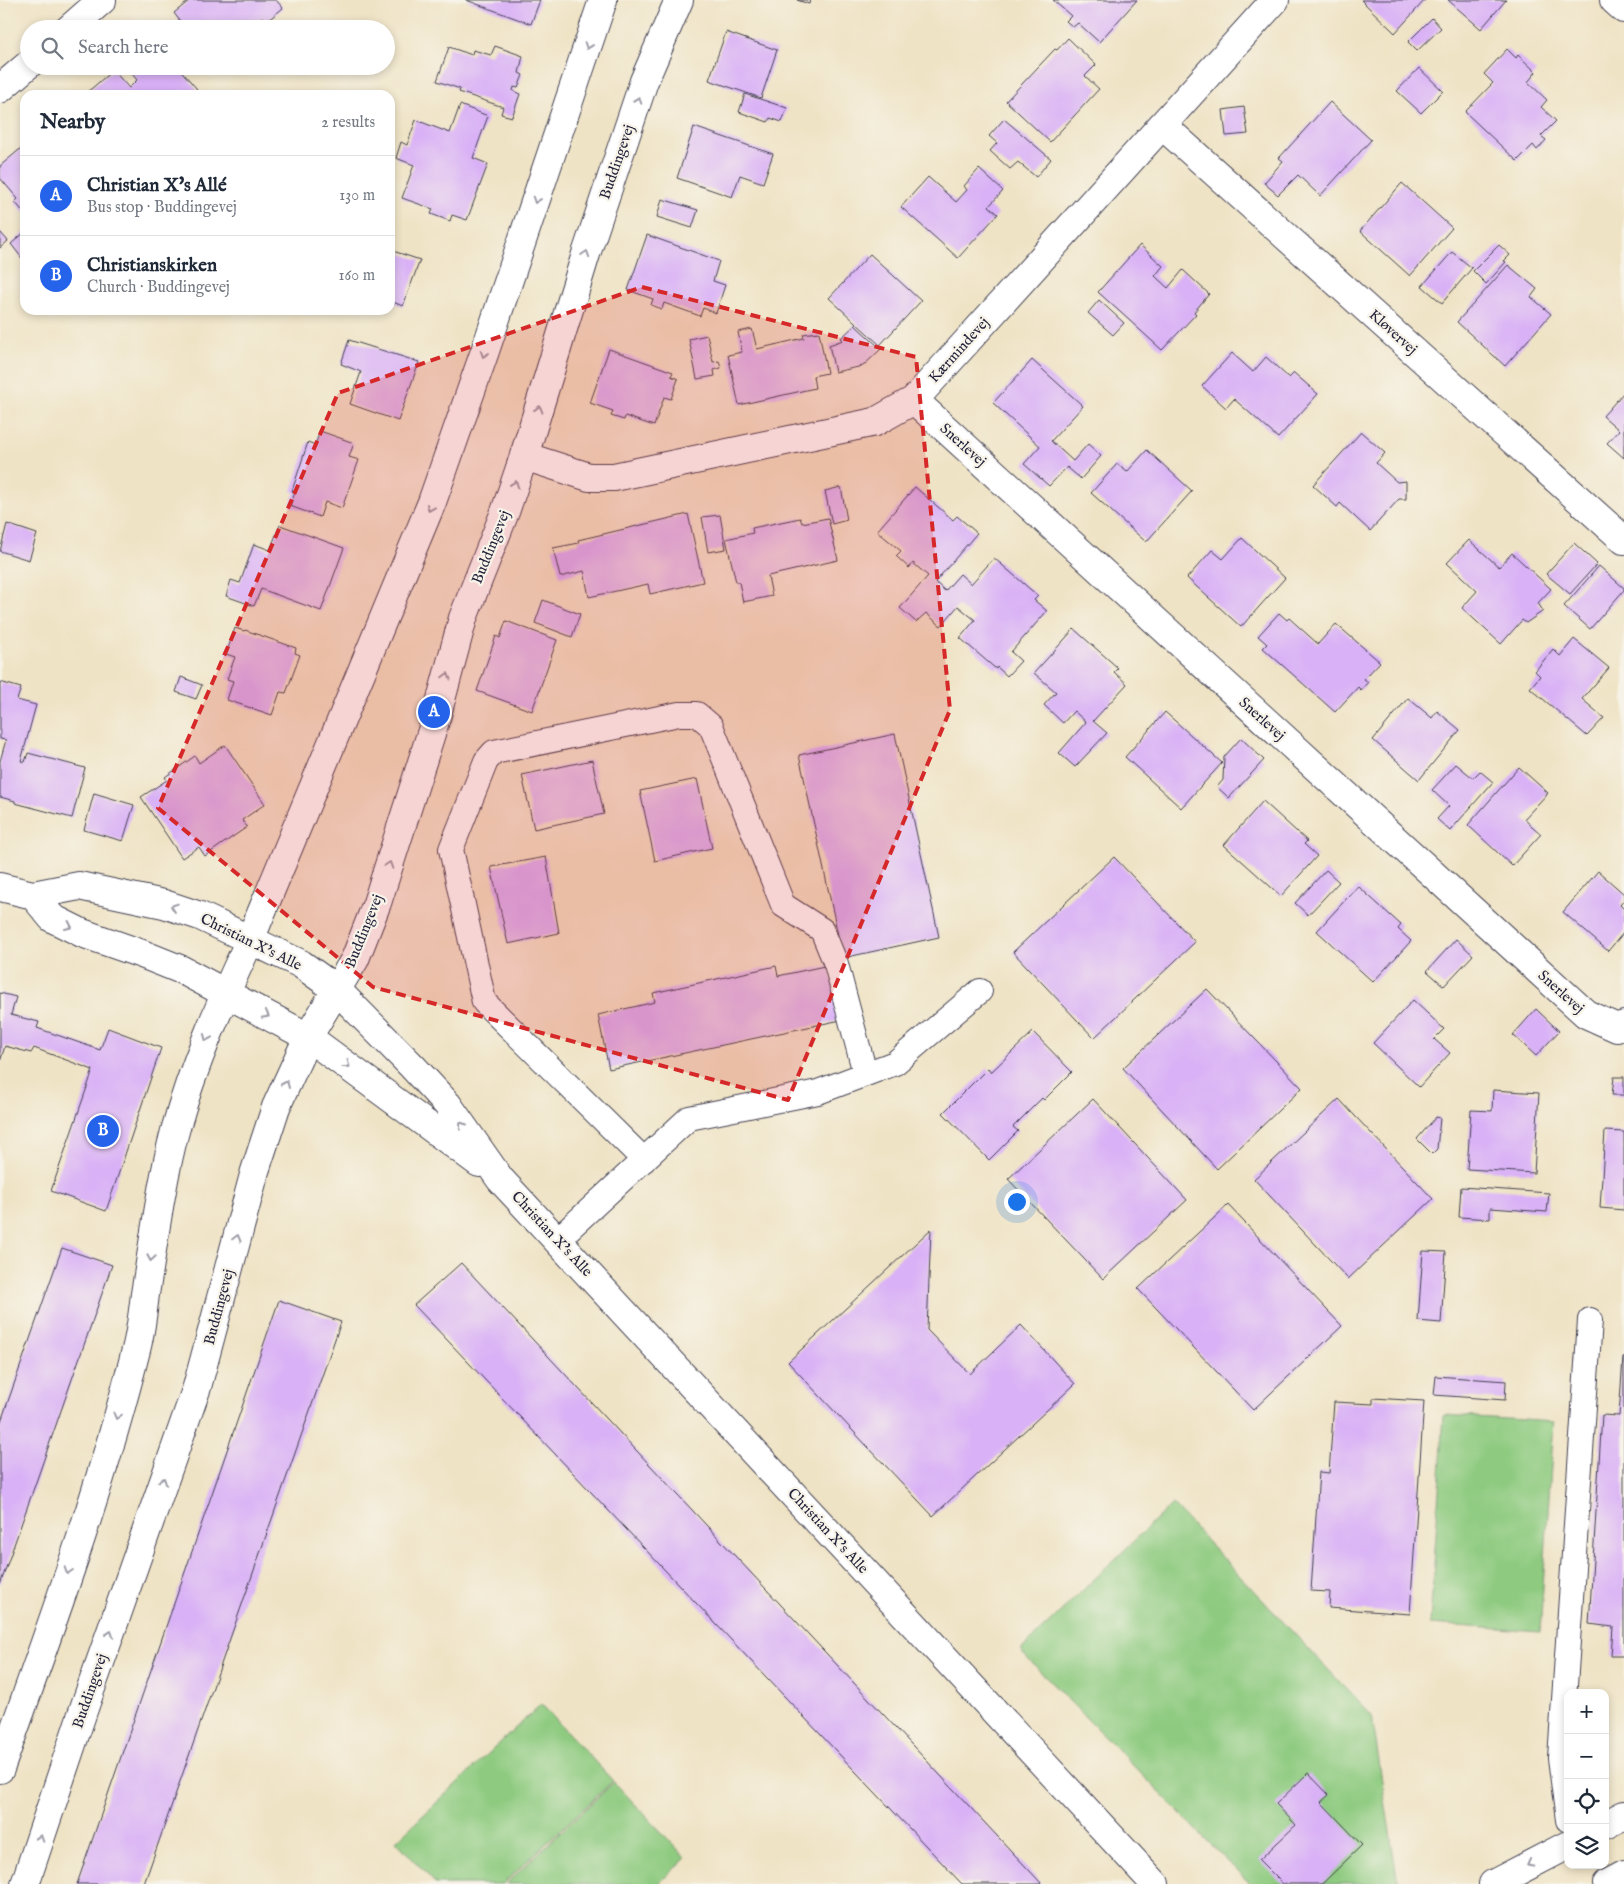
<!DOCTYPE html>
<html lang="en">
<head>
<meta charset="utf-8">
<style>
	body { margin:0; font-family:"IM FELL English",serif; background:#f6f6f7; color:#1f2937 }
	.controls { position:absolute; right:15px; bottom:15px; display:grid; overflow:hidden; border-radius:10px; box-shadow:0 2px 8px #0003 }
	.controls button { width:45px; height:45px; display:grid; place-items:center; padding:0; border:0; border-bottom:1px solid #e0e1e3; background:#fff; color:#1f2937; font:25px sans-serif }
	.you { position:absolute; left:1016px; top:1201px; width:18px; height:18px; margin:-12px; border:4px solid #fff; border-radius:50%; background:#1a73e8; box-shadow:0 0 0 8px #1a73e833 }
	.badge { display:grid; place-items:center; width:32px; height:32px; border-radius:50%; background:#2563eb; color:#fff; font-size:16px; font-weight:700 }
	.pin { position:absolute; translate:-50% -50%; border:2px solid #fff; box-shadow:0 1px 5px #0006 }
	.list { margin:0; padding:0; list-style:none }
	h2 { display:flex; justify-content:space-between; align-items:center; height:65px; margin:0; padding:0 20px; font-size:21px }
	h2 small { font-size:16px; font-weight:400; color:#747a83 }
	.list li { display:grid; grid-template-columns:32px 1fr auto; gap:15px; align-items:center; box-sizing:border-box; height:80px; padding:0 20px; border-top:1px solid #e0e1e3 }
	.list b { display:block; font-size:19px; white-space:nowrap }
	.list p { margin:0; font-size:16px; white-space:nowrap; color:#747a83 }
	.list em { font-size:16px; font-style:normal; color:#747a83 }
	.icon { flex:none; width:28px; height:28px; fill:none; stroke:currentColor; stroke-width:2; stroke-linecap:round; stroke-linejoin:round }
	.map { position:relative; flex:none; width:1624px; height:1884px; overflow:hidden }
	.search { position:absolute; background:#fff; box-shadow:0 2px 8px #0003; left:20px; top:20px; width:375px; height:55px; display:flex; align-items:center; gap:12px; box-sizing:border-box; padding:0 18px; border-radius:28px; color:#747a83; font-size:19px }
	.panel { position:absolute; background:#fff; box-shadow:0 2px 8px #0003; left:20px; top:90px; width:375px; height:225px; border-radius:15px }
	.map>svg:first-child { display:block }
	.green { fill:#8ecb80; stroke:#58765e }
	.building { fill:#d9b1f6 }
	.lines { fill:none; stroke-linecap:round; stroke-linejoin:round }
	.lane-casing { stroke:#413f50; stroke-width:26 }
	.street-casing { stroke:#413f50; stroke-width:30 }
	.secondary-casing { stroke:#413f50; stroke-width:30 }
	.primary-casing { stroke:#413f50; stroke-width:30 }
	.lane { stroke:#fff; stroke-width:24 }
	.street { stroke:#fff; stroke-width:28 }
	.secondary { stroke:#fff; stroke-width:28 }
	.primary { stroke:#fff; stroke-width:28 }
	.oneway { stroke:#9c9ca7 }
	.marked { fill:#d62828; fill-opacity:0.2; stroke:#d62828; stroke-width:4; stroke-dasharray:10 6; stroke-linejoin:round }
	.labels { text-anchor:middle; dominant-baseline:central; stroke-width:4.5; stroke-linejoin:round; paint-order:stroke }
	.street-label { font-size:15px; fill:#22223b; stroke:#f7f3e8 }
</style>
</head>
<body>
<div class="map">
<svg width="1624" height="1884" viewBox="0 0 1624 1884">
	<rect width="100%" height="100%" fill="#f7f3e8"/>
	<filter id="ink" filterUnits="userSpaceOnUse"><feTurbulence type="fractalNoise" baseFrequency=".02" numOctaves="2"/><feDisplacementMap in="SourceGraphic" scale="10" xChannelSelector="R" yChannelSelector="G"/><feConvolveMatrix kernelMatrix="1 2 1 2 8 2 1 2 1" color-interpolation-filters="sRGB"/></filter>
	<filter id="wash" filterUnits="userSpaceOnUse"><feTurbulence type="fractalNoise" baseFrequency=".0096" numOctaves="4" result="noise"/><feDisplacementMap in="SourceGraphic" scale="20" xChannelSelector="R" yChannelSelector="G"/><feGaussianBlur stdDeviation="1.12" result="paint"/><feColorMatrix in="noise" values="0 0 0 0 0 0 0 0 0 0 0 0 0 0 0 0 0 1.4 0 .05"/><feComposite in="paint" operator="in"/></filter>
	<g filter="url(#wash)">
		<rect width="100%" height="100%" fill="#efe3c5"/>
		<path class="green" d="M1444,1415L1554,1422L1540,1632L1430,1624Z
			M1172,1504L1372,1716L1398,1884H1250L1020,1651Z
			M541,1704L613,1781L503,1884H436L396,1841Z
			M614,1782L686,1858L658,1884H506Z"/>
		<g id="blocks">
			<path class="building" d="M190,0H276L283,8L266,22L262,17L247,29H186L174,13Z
				M466,0H540L531,24Z
				M797,0H810L809,4Z
				M1053,0H1137L1099,42L1078,23L1073,27L1066,21L1071,16Z
				M1361,0H1425L1395,33Z
				M1448,0H1506L1481,29Z
				M1432,18L1441,28L1417,51L1408,42Z
				M726,32L777,50L761,98L709,80Z
				M1068,38L1096,65L1085,76L1099,89L1050,142L1006,101L1055,49L1057,50Z
				M495,46L523,56L519,73L523,75L518,88L514,87L513,91L520,94L512,117L501,114L503,107L459,92L460,89L437,81L449,47L472,55L473,50L491,55Z
				M1507,49L1516,58L1518,55L1536,72L1528,82L1547,100L1541,107L1556,121L1541,136L1546,140L1537,150L1533,145L1517,161L1465,112L1493,83L1484,74Z
				M131,66H177L197,89L190,95H84L113,70L129,88L137,80L128,69Z
				M1419,68L1443,91L1421,113L1397,91Z
				M745,94L787,108L782,122L770,118L768,122L739,112Z
				M1330,102L1371,140L1320,196L1298,175L1278,195L1264,183L1283,161L1279,158Z
				M460,105L488,116L473,158L488,164L467,220L452,215L450,221L431,214L433,209L402,198L414,165L396,158L401,142L407,145L416,120L450,133Z
				M1244,107L1248,134L1226,136L1223,110Z
				M1004,119L1051,159L1036,177L1018,162L1010,169L990,151L997,143L989,136Z
				M694,127L773,154L763,183L740,175L732,197L677,178Z
				M25,145V214L15,202L18,199L0,178V166Z
				M979,169L1003,191L989,206L998,214L958,258L901,207L928,177L956,202L967,190L964,186Z
				M1402,183L1452,228L1410,276L1360,231Z
				M662,199L698,210L692,228L657,217Z
				M0,232L8,241L0,248Z
				M25,232V262L11,244Z
				M647,235L719,261L713,281L725,285L716,313L703,308L700,316L664,303L662,309L651,305L653,299L628,290Z
				M1140,245L1163,266L1155,276L1168,288L1183,270L1209,294L1194,312L1196,314L1162,350L1098,292Z
				M1499,245L1510,255L1504,261L1506,262L1486,284L1473,271Z
				M390,250L420,260L403,306L390,301Z
				M1452,252L1472,268L1442,303L1422,286Z
				M870,254L921,301L880,345L829,298Z
				M1508,265L1537,289L1531,297L1551,314L1505,366L1457,322Z
				M1099,300L1124,323L1113,335L1088,313Z
				M855,325L881,349L863,366L835,372L829,345L843,340L841,338Z
				M752,329L757,349L804,338L803,334L819,332L827,373L813,376L815,388L739,405L728,355L742,352L738,332Z
				M707,335L713,362L719,361L721,368L714,370L715,376L697,379L689,339Z
				M349,340L419,362L398,421L350,404L361,372L341,364Z
				M609,349L673,372L671,376L678,379L671,399L664,397L654,426L625,416L624,420L611,416L613,411L590,403Z
				M1232,353L1253,372L1266,357L1289,378L1294,373L1318,394L1278,438L1234,399L1226,408L1202,386Z
				M1032,360L1083,406L1051,441L1073,461L1088,444L1101,456L1081,479L1067,467L1049,486L1024,464L1040,446L993,403Z
				M1624,392V458L1607,443L1619,430L1603,416Z
				M320,431L354,443L349,457L359,460L342,508L325,502L320,517L290,506L295,492L292,491L308,442L315,445Z
				M1361,432L1385,453L1376,463L1397,482L1406,481V499H1399L1370,531L1340,503L1337,507L1313,485Z
				M1147,450L1192,491L1146,542L1091,493L1117,464L1127,472Z
				M841,487L847,520L832,524L825,491Z
				M915,487L953,520L957,516L977,533L935,582L945,591L960,574L971,584L994,558L1038,596L1034,600L1047,611L1011,652L1021,661L1007,676L997,667L996,669L960,638L975,620L958,606L941,626L926,613L916,622L900,608L928,576L913,563L909,568L896,556L901,551L877,531Z
				M688,514L703,582L650,594L648,584L589,597L584,571L560,577L553,548L579,543L578,540Z
				M720,515L726,549L708,552L702,517Z
				M800,518L802,523L828,518L838,560L768,576L772,596L743,602L739,582H736L726,539L753,533L752,528Z
				M7,524L37,534L29,560L0,551Z
				M280,525L344,548L321,611L261,589L254,606L226,596L231,580L240,583L254,544L270,550Z
				M1242,538L1285,578L1241,627L1187,578L1212,550L1223,559Z
				M1469,540L1499,567L1512,553L1551,589L1538,603L1543,611L1526,623L1522,620L1501,644L1462,608L1477,591L1447,563Z
				M1574,543L1597,564L1570,594L1546,574Z
				M1599,566L1624,588V590L1590,629L1564,606Z
				M543,600L580,614L572,637L535,623Z
				M1279,613L1287,620L1289,618L1318,644L1336,624L1380,662L1364,679L1368,682L1361,690L1358,687L1335,712L1263,648L1267,644L1258,636Z
				M506,621L557,640L532,711L477,691L496,636L500,638Z
				M235,628L244,631L245,630L296,648L295,653L300,655L286,693L280,692L272,715L227,700L233,681L227,679L235,657L226,654Z
				M1074,629L1118,668L1114,672L1127,684L1093,721L1107,733L1075,767L1059,753L1086,722L1074,711L1063,723L1044,705L1056,692L1034,673Z
				M1574,639L1609,668L1582,699L1604,718L1587,736L1530,688L1540,676L1535,671L1553,649L1560,656Z
				M181,677L202,685L196,699L176,692Z
				M0,682L21,688L17,700L36,705L21,761L25,762L28,753L85,768L72,818L15,803V801L0,797V761L6,740L0,739Z
				M1408,698L1432,718L1437,711L1460,730L1419,780L1373,740Z
				M1165,712L1222,763L1181,808L1125,757Z
				M895,734L939,937L843,958L799,755Z
				M1241,738L1264,760L1229,798L1217,787L1223,780L1224,757Z
				M225,745L265,804L242,820L247,827L205,856L199,847L182,858L141,797L167,780L165,777L195,756L199,763Z
				M592,760L604,814L534,829L522,775Z
				M1456,764L1473,778L1480,771L1493,782L1450,831L1437,819L1449,806L1432,790Z
				M1519,767L1548,793L1524,819L1541,834L1512,866L1468,825Z
				M697,779L712,848L655,861L640,791Z
				M94,793L134,805L123,841L84,830Z
				M1263,801L1307,841L1304,844L1317,856L1281,896L1224,845Z
				M546,857L559,933L508,944L491,867Z
				M1114,857L1195,942L1094,1038L1013,952Z
				M1326,870L1339,882L1308,915L1295,903Z
				M1598,871L1624,894V900L1620,905L1624,909V932L1608,951L1563,912Z
				M1358,886L1401,925L1398,929L1411,941L1373,982L1317,931Z
				M1456,939L1473,955L1444,986L1427,971Z
				M829,965L841,1020L609,1069L598,1015L655,1002L653,993L776,966L778,976Z
				M1207,989L1302,1088L1217,1169L1123,1068Z
				M0,993L16,997L11,1015L39,1022L37,1028L100,1050L108,1028L161,1048L106,1211L51,1191L93,1070L34,1048L31,1053L5,1046L0,1062Z
				M1413,1000L1444,1029L1434,1039L1450,1053L1419,1087L1373,1043Z
				M1536,1009L1559,1031L1536,1056L1513,1035Z
				M1033,1032L1072,1072L1044,1100L1042,1098L1013,1127L1018,1131L989,1160L943,1113L988,1068L991,1072Z
				M1614,1077H1624V1095H1612Z
				M1493,1090L1539,1093L1534,1173L1467,1169L1471,1110L1492,1111Z
				M1093,1099L1187,1200L1103,1279L1008,1179Z
				M1339,1099L1433,1199L1348,1279L1254,1179Z
				M1436,1117L1440,1118L1437,1149L1432,1154L1417,1139Z
				M1605,1131L1624,1132V1210L1600,1208Z
				M1461,1187L1549,1193L1547,1212L1490,1208V1219L1459,1217Z
				M1228,1205L1342,1326L1253,1410L1138,1289Z
				M931,1229L927,1330L970,1374L1021,1325L1075,1384L933,1516L788,1362Z
				M62,1248L112,1265L0,1585V1424Z
				M1423,1251L1446,1252L1441,1323L1418,1321Z
				M461,1263L1042,1884H962L414,1305Z
				M279,1300L341,1322L144,1884H77Z
				M1623,1357H1624V1656H1611L1613,1627L1589,1624L1602,1415L1619,1416Z
				M1436,1376L1506,1381L1505,1400L1434,1395Z
				M1373,1398L1424,1401L1410,1614L1329,1608L1330,1592L1311,1591L1319,1472L1329,1473L1334,1402L1373,1404Z
				M1308,1773L1329,1795L1321,1802L1362,1845L1322,1884H1283L1259,1860L1296,1825L1276,1804Z"/>
		</g>
	</g>
	<g filter="url(#ink)">
		<use href="#blocks" fill-opacity="0" stroke="#413f50" stroke-width="1"/>
		<g class="lines">
			<defs>
				<path id="lane" d="M644,1160L484,1002L451,849L486,761L494,752L679,714H697L711,726L783,905L822,930L836,964L865,1073
					M557,1240L689,1118L818,1092L895,1063L980,991
					M1568,1820L1560,1758L1590,1320"/>
				<path id="street" d="M69,29L102,0
					M0,89L29,64
					M1162,125L1624,540
					M914,400L1586,1014L1617,1028L1624,1025
					M524,456L589,477H614L875,422L914,400L1275,0"/>
				<path id="secondary" d="M0,887L33,895L79,886L164,904L200,916L301,964L337,990L412,1066L448,1105L500,1179L1155,1884
					M33,895L52,918L82,933L142,954L182,970L308,1037L479,1163
					M0,1769C50,1630 101,1490 137,1346C141,1329 143,1311 145,1294C154,1240 161,1184 175,1131C193,1065 221,1002 250,940L432,502L485,351L603,0
					M1605,1825L1624,1815
					M25,1884L83,1711L197,1387L255,1171L276,1107L308,1037L355,959L377,903L436,718L463,618L505,512L524,456L586,254L644,81L679,0
					M1493,1884L1568,1845
					M1607,1884L1624,1875"/>
				<path id="primary" d="M1614,0L1624,9"/>
			</defs>
			<use href="#lane" class="lane-casing"/>
			<use href="#street" class="street-casing"/>
			<use href="#secondary" class="secondary-casing"/>
			<use href="#primary" class="primary-casing"/>
			<use href="#lane" class="lane"/>
			<use href="#street" class="street"/>
			<use href="#secondary" class="secondary"/>
			<use href="#primary" class="primary"/>
		</g>
		<defs><path id="oneway-chevron" d="M-2-3.5L2.5 0L-2 3.5" fill="none" stroke-width="1.6" stroke-linecap="round" stroke-linejoin="round" transform="scale(1.25)"/></defs>
		<g class="oneway">
			<use href="#oneway-chevron" transform="translate(588 46) rotate(109)"/>
			<use href="#oneway-chevron" transform="translate(638 100) rotate(-71)"/>
			<use href="#oneway-chevron" transform="translate(536 200) rotate(109)"/>
			<use href="#oneway-chevron" transform="translate(586 254) rotate(-72)"/>
			<use href="#oneway-chevron" transform="translate(484 354) rotate(109)"/>
			<use href="#oneway-chevron" transform="translate(539 409) rotate(-73)"/>
			<use href="#oneway-chevron" transform="translate(515 484) rotate(-71)"/>
			<use href="#oneway-chevron" transform="translate(430 508) rotate(112)"/>
			<use href="#oneway-chevron" transform="translate(447 676) rotate(-75)"/>
			<use href="#oneway-chevron" transform="translate(389 865) rotate(-72)"/>
			<use href="#oneway-chevron" transform="translate(174 907) rotate(-161)"/>
			<use href="#oneway-chevron" transform="translate(69 926) rotate(25)"/>
			<use href="#oneway-chevron" transform="translate(266 1015) rotate(28)"/>
			<use href="#oneway-chevron" transform="translate(207 1038) rotate(112)"/>
			<use href="#oneway-chevron" transform="translate(347 1065) rotate(36)"/>
			<use href="#oneway-chevron" transform="translate(286 1084) rotate(-66)"/>
			<use href="#oneway-chevron" transform="translate(462 1125) rotate(-126)"/>
			<use href="#oneway-chevron" transform="translate(237 1238) rotate(-75)"/>
			<use href="#oneway-chevron" transform="translate(151 1258) rotate(99)"/>
			<use href="#oneway-chevron" transform="translate(117 1416) rotate(105)"/>
			<use href="#oneway-chevron" transform="translate(163 1481) rotate(-71)"/>
			<use href="#oneway-chevron" transform="translate(68 1571) rotate(108)"/>
			<use href="#oneway-chevron" transform="translate(110 1634) rotate(-71)"/>
			<use href="#oneway-chevron" transform="translate(40 1838) rotate(-71)"/>
			<use href="#oneway-chevron" transform="translate(1530 1864) rotate(152)"/>
		</g>
	</g>
	<path class="marked" d="M642,287L916,357L950,710L788,1100L373,987L158,808L338,393Z"/>
	<g class="labels">
		<g class="street-label">
			<text transform="translate(617 162) rotate(-71)">Buddingevej</text>
			<text transform="translate(1393 332) rotate(42)">Kløvervej</text>
			<text transform="translate(959 350) rotate(-48)">Kærmindevej</text>
			<text transform="translate(963 445) rotate(42)">Snerlevej</text>
			<text transform="translate(491 547) rotate(-68)">Buddingevej</text>
			<text transform="translate(1262 719) rotate(42)">Snerlevej</text>
			<text transform="translate(364 931) rotate(-68)">Buddingevej</text>
			<text transform="translate(251 942) rotate(26)">Christian X's Alle</text>
			<text transform="translate(1561 992) rotate(42)">Snerlevej</text>
			<text transform="translate(552 1234) rotate(47)">Christian X's Alle</text>
			<text transform="translate(219 1307) rotate(-75)">Buddingevej</text>
			<text transform="translate(828 1531) rotate(47)">Christian X's Alle</text>
			<text transform="translate(90 1691) rotate(-71)">Buddingevej</text>
		</g>
	</g>
</svg>
<div class="controls">
<button>+</button>
<button>−</button>
<button><svg class="icon" aria-label="locate" viewBox="0 0 24 24"><circle cx="12" cy="12" r="6"/><path d="M12 2v4M12 18v4M2 12h4M18 12h4"/></svg></button>
<button><svg class="icon" aria-label="layers" viewBox="0 0 24 24"><path d="M12 4l9 5-9 5-9-5zM3 14l9 5 9-5"/></svg></button>
</div>
<div class="you"></div>
<div class="pin badge" style="left:434px;top:712px">A</div>
<div class="pin badge" style="left:103px;top:1131px">B</div>
<div class="search"><svg class="icon" aria-label="search" viewBox="0 0 24 24"><circle cx="10" cy="10" r="6"/><path d="M15 15l6 6"/></svg>Search here</div>
<section class="panel">
<h2>Nearby<small>2 results</small></h2>
<ul class="list">
<li><span class="badge">A</span><div><b>Christian X's Allé</b><p>Bus stop · Buddingevej</p></div><em>130 m</em></li>
<li><span class="badge">B</span><div><b>Christianskirken</b><p>Church · Buddingevej</p></div><em>160 m</em></li>
</ul>
</section>
</div>
</body>
</html>
